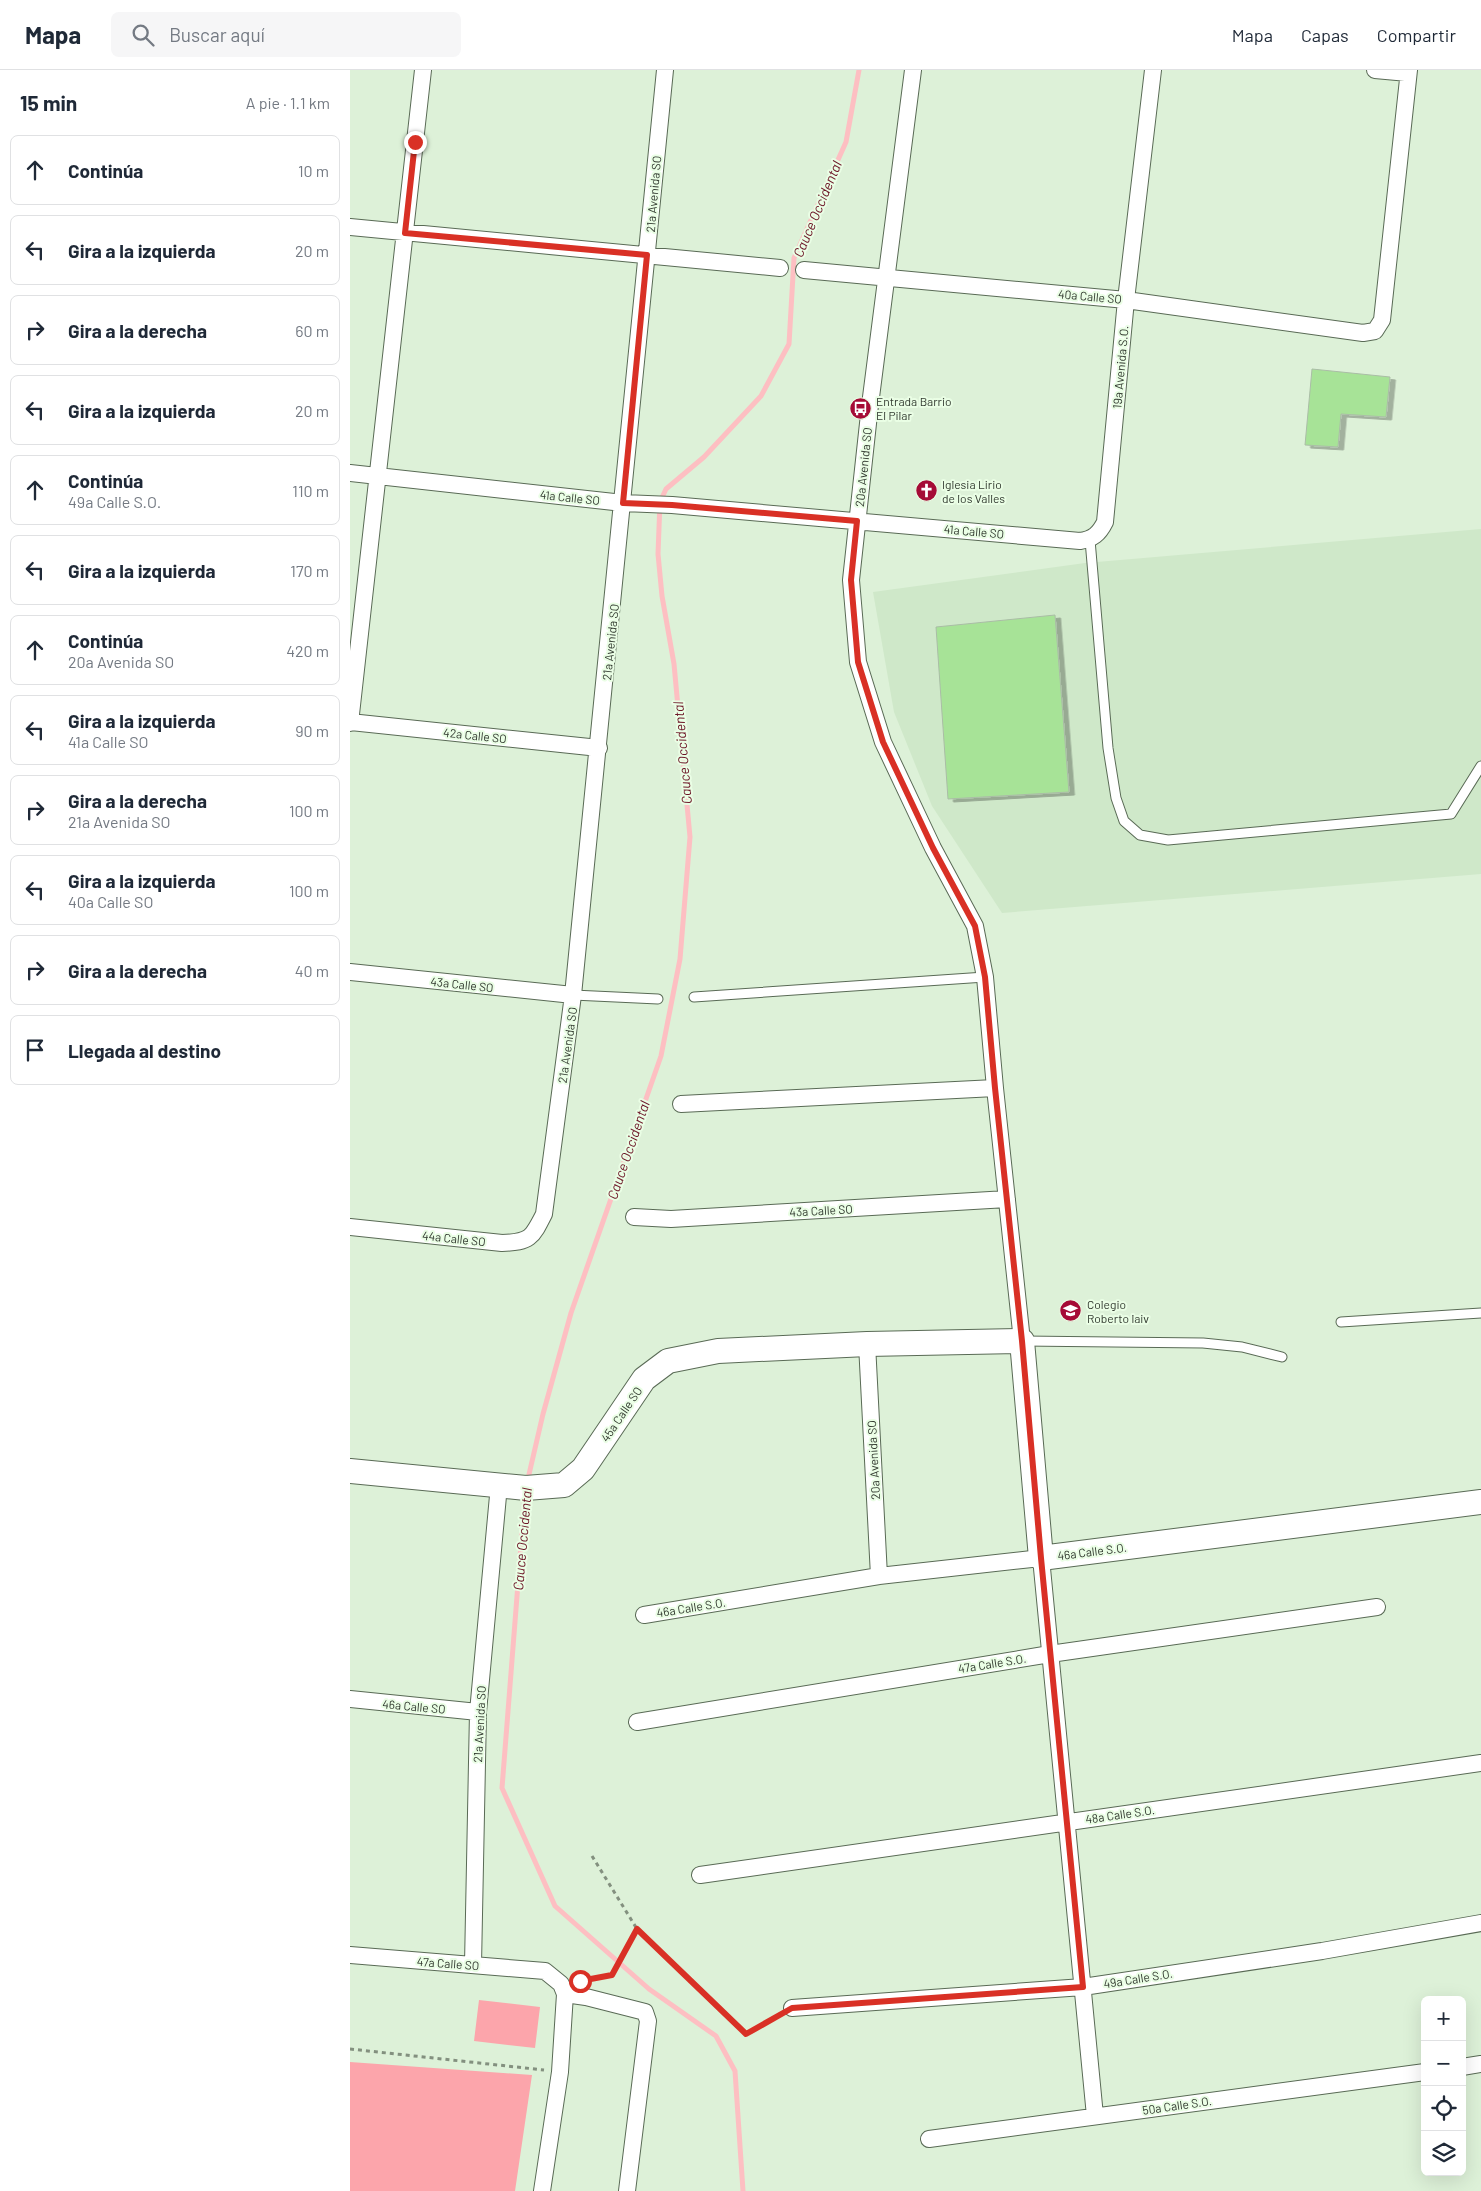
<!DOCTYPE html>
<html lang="es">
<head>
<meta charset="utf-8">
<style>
	body { margin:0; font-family:Barlow,sans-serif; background:#f6f6f7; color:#1f2937 }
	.controls { position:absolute; right:15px; bottom:15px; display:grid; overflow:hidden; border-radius:8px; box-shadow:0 5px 20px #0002 }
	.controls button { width:45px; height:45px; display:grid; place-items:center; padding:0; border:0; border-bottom:1px solid #e0e1e3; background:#fff; color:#1f2937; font:25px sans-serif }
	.stop { position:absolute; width:15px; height:15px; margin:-11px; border:4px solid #d93025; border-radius:50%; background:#fff }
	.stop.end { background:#d93025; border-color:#fff; box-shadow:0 1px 5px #0008 }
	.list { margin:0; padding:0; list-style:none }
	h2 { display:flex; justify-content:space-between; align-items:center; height:65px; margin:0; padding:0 20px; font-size:21px }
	h2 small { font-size:16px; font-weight:400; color:#747a83 }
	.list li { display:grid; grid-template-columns:32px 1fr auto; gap:15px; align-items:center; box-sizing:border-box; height:70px; margin:0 10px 10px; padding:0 10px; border:1px solid #e0e1e3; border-radius:8px }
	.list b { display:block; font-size:19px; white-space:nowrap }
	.list p { margin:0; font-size:16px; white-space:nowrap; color:#747a83 }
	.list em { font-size:16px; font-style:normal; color:#747a83 }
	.icon { flex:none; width:28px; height:28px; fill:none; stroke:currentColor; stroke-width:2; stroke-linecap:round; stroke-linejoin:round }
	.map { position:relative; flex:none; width:1131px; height:2121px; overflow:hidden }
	header { display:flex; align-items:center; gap:30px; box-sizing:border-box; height:70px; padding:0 25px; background:#fff; border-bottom:1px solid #e0e1e3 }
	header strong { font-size:24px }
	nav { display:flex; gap:28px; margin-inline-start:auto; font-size:18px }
	.search { width:350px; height:45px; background:#f6f6f7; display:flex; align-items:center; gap:12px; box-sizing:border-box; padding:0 18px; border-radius:8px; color:#747a83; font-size:19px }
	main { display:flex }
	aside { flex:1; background:#fff }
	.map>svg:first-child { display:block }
	.built { fill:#cfe8c9 }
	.green { fill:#fca5ab }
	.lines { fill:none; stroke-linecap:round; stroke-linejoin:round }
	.stream { stroke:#fdbfc2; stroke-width:5 }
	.building { fill:#a7e397; stroke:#aabda6; filter:url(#shadow) }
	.lane-casing { stroke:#596a55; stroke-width:11 }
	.street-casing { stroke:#596a55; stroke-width:18 }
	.secondary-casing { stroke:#596a55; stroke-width:26 }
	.path { stroke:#83907f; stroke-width:3; stroke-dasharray:4 4; stroke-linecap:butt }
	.lane { stroke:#fff; stroke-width:9 }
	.street { stroke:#fff; stroke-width:16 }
	.secondary { stroke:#fff; stroke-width:24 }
	.route { stroke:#d93025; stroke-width:6 }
	.labels { text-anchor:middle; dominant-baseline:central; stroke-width:4; stroke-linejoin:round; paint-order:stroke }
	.street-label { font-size:12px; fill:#323a30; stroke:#eafee5 }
	.poi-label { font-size:12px; fill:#323a30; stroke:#eafee5; text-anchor:start }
	.water-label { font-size:14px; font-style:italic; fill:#6c1526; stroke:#eafee5 }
</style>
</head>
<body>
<header>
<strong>Mapa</strong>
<div class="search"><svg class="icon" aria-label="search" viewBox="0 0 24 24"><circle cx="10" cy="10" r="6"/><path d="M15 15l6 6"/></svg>Buscar aquí</div>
<nav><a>Mapa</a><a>Capas</a><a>Compartir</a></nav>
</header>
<main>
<aside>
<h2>15 min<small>A pie · 1.1 km</small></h2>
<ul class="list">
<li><svg class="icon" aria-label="ahead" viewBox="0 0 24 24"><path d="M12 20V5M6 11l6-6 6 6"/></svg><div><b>Continúa</b></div><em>10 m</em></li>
<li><svg class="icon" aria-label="left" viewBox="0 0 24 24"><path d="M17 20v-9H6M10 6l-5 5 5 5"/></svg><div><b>Gira a la izquierda</b></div><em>20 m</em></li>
<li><svg class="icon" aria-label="right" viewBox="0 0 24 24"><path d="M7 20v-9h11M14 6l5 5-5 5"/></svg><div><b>Gira a la derecha</b></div><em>60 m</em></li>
<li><svg class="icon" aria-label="left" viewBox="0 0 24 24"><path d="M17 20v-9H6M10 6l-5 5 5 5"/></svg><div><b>Gira a la izquierda</b></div><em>20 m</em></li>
<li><svg class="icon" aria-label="ahead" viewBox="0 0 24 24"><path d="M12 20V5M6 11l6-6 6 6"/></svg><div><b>Continúa</b><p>49a Calle S.O.</p></div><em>110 m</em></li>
<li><svg class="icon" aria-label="left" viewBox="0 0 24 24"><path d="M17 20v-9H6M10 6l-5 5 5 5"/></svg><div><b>Gira a la izquierda</b></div><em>170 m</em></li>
<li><svg class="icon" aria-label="ahead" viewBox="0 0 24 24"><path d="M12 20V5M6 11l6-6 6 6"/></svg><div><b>Continúa</b><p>20a Avenida SO</p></div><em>420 m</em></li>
<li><svg class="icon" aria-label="left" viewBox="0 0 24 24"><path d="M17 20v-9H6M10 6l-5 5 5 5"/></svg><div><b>Gira a la izquierda</b><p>41a Calle SO</p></div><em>90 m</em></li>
<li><svg class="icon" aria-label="right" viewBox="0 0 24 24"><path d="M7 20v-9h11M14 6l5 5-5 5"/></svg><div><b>Gira a la derecha</b><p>21a Avenida SO</p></div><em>100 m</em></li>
<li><svg class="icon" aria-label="left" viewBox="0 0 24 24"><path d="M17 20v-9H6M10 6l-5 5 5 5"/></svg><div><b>Gira a la izquierda</b><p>40a Calle SO</p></div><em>100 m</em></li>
<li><svg class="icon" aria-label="right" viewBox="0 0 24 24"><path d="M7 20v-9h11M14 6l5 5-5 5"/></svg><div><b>Gira a la derecha</b></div><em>40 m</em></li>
<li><svg class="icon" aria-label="arrive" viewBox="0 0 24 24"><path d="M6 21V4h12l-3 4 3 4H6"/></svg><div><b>Llegada al destino</b></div></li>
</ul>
</aside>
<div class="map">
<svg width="1131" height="2121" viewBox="0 0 1131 2121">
	<defs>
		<filter id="shadow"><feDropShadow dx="5.5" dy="3" stdDeviation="0" flood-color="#0004"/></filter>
	</defs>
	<rect width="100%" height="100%" fill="#ddf1d8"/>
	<path class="built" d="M1131,459V804L652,843L582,736L544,642L523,522L735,493Z"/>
	<path class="green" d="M129,1930L190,1937L185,1978L124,1971Z
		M0,1992L182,2005L165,2121H0Z"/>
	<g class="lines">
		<path class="stream" d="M177,1413L193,1344L221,1243L311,986L330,889L340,767L324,594L312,526L308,484L310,432L316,419L354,387L411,326L439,274L444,188L496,72L509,0
			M175,1424L152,1718L205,1836L299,1919L366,1966L385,2001L393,2121"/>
	</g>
	<path class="building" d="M962,299L1040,307L1036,347L991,344L988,377L955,375Z
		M705,545L719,722L598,729L586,557Z"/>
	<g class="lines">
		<defs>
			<path id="lane" d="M740,470L758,678L766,728L774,751L790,765L818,770L1101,744L1131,696
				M223,925L308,929
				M344,927L635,907
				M991,1252L1131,1243
				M673,1271L853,1273L892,1277L932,1287"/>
			<path id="street" d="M563,0L520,335L501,510L508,592L533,672L583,778L625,856L635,907L645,1018L672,1271
				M1025,0L1058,3
				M0,157L430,198
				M454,200L776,230L1013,263L1025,261L1032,250L1059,0
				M0,403L273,433L322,435L730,471C743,469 749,464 755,452L776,230L803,0
				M0,652L249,678
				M0,653L73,0
				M0,902L223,925
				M331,1034L645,1018
				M284,1147L321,1149L657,1129
				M0,1157L152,1173C180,1172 182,1168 194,1144L223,925L315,0
				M517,1274L529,1506
				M294,1545L529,1506L691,1488L745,2046
				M0,1629L128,1642
				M287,1652L700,1584L1027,1537
				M350,1805L1131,1693
				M0,1885L195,1901L211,1914L215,1924L210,2002L192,2121
				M123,1895L128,1642L149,1415
				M215,1924L236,1927L295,1942L298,1951L277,2121
				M442,1938L733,1917L972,1881L1131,1853
				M1112,1997L1131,1994
				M579,2069L1075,2002"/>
			<path id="secondary" d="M0,1401L176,1418L214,1415L233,1399L294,1309L318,1291L368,1281L517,1274L672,1271L691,1488L1131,1432"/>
		</defs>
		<use href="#lane" class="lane-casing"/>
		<use href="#street" class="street-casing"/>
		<use href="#secondary" class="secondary-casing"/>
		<path class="path" d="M242,1786L287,1859L396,1964L428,1946
			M235,1910L262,1905L287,1859
			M0,1979L194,2000"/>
		<use href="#lane" class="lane"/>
		<use href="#street" class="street"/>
		<use href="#secondary" class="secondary"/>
	</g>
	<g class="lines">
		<path class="route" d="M65,72L55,163L297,185L273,433L322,435L507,451L501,510L508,592L533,672L583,778L625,856L635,907L645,1018L672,1271L691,1488L733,1917L442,1938L396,1964L287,1859L262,1905L230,1911"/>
	</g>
	<defs>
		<symbol id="bus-disc" viewBox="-11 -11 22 22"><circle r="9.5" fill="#a50b36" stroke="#eafee5"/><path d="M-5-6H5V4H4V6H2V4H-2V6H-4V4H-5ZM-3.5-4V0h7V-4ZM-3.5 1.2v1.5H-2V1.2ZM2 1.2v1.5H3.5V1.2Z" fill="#fff"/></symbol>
		<symbol id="church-disc" viewBox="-11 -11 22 22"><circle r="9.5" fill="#a50b36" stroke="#eafee5"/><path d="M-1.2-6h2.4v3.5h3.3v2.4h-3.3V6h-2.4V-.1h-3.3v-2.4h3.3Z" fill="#fff"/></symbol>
		<symbol id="school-disc" viewBox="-11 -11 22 22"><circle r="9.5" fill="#a50b36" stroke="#eafee5"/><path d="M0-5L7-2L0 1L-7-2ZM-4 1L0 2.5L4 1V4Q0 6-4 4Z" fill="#fff"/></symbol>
	</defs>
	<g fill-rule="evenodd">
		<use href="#bus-disc" x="498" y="326" width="25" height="25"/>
		<use href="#church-disc" x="564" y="408" width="25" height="25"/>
		<use href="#school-disc" x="708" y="1228" width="25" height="25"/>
	</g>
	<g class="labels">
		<g class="street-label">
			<text transform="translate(303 124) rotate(-85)">21a Avenida SO</text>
			<text transform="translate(740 226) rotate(5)">40a Calle SO</text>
			<text transform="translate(770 297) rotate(-85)">19a Avenida S.O.</text>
			<text transform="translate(513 397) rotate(-84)">20a Avenida SO</text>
			<text transform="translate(220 427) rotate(6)">41a Calle SO</text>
			<text transform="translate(624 461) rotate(5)">41a Calle SO</text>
			<text transform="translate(260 572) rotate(-84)">21a Avenida SO</text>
			<text transform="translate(125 665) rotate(6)">42a Calle SO</text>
			<text transform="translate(112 914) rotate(6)">43a Calle SO</text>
			<text transform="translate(217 975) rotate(-82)">21a Avenida SO</text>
			<text transform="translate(471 1140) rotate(-3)">43a Calle SO</text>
			<text transform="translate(104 1168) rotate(6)">44a Calle SO</text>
			<text transform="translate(271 1344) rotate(-56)">45a Calle SO</text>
			<text transform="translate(523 1390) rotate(-93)">20a Avenida SO</text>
			<text transform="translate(742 1481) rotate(-7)">46a Calle S.O.</text>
			<text transform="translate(341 1537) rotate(-9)">46a Calle S.O.</text>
			<text transform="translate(642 1593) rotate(-9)">47a Calle S.O.</text>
			<text transform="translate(64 1636) rotate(5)">46a Calle SO</text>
			<text transform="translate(129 1654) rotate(-87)">21a Avenida SO</text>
			<text transform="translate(770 1744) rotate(-8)">48a Calle S.O.</text>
			<text transform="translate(98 1893) rotate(4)">47a Calle SO</text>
			<text transform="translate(788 1908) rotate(-9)">49a Calle S.O.</text>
			<text transform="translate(827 2035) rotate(-8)">50a Calle S.O.</text>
		</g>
		<g class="poi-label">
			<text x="526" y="331">Entrada Barrio<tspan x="526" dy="14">El Pilar</tspan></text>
			<text x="592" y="414">Iglesia Lirio<tspan x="592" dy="14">de los Valles</tspan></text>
			<text x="737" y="1234">Colegio<tspan x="737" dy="14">Roberto laiv</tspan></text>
		</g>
		<g class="water-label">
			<text transform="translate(467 139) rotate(-67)">Cauce Occidental</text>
			<text transform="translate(332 683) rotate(-95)">Cauce Occidental</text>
			<text transform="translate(278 1080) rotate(-71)">Cauce Occidental</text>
			<text transform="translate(172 1469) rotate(-85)">Cauce Occidental</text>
		</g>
	</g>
</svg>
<div class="controls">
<button>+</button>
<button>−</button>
<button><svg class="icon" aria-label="locate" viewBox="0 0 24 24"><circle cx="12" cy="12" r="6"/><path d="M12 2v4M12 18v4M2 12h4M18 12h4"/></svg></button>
<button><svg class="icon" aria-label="layers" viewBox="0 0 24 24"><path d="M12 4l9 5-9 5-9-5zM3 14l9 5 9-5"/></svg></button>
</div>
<div class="stop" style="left:230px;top:1911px"></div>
<div class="stop end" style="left:65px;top:72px"></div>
</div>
</main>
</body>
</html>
